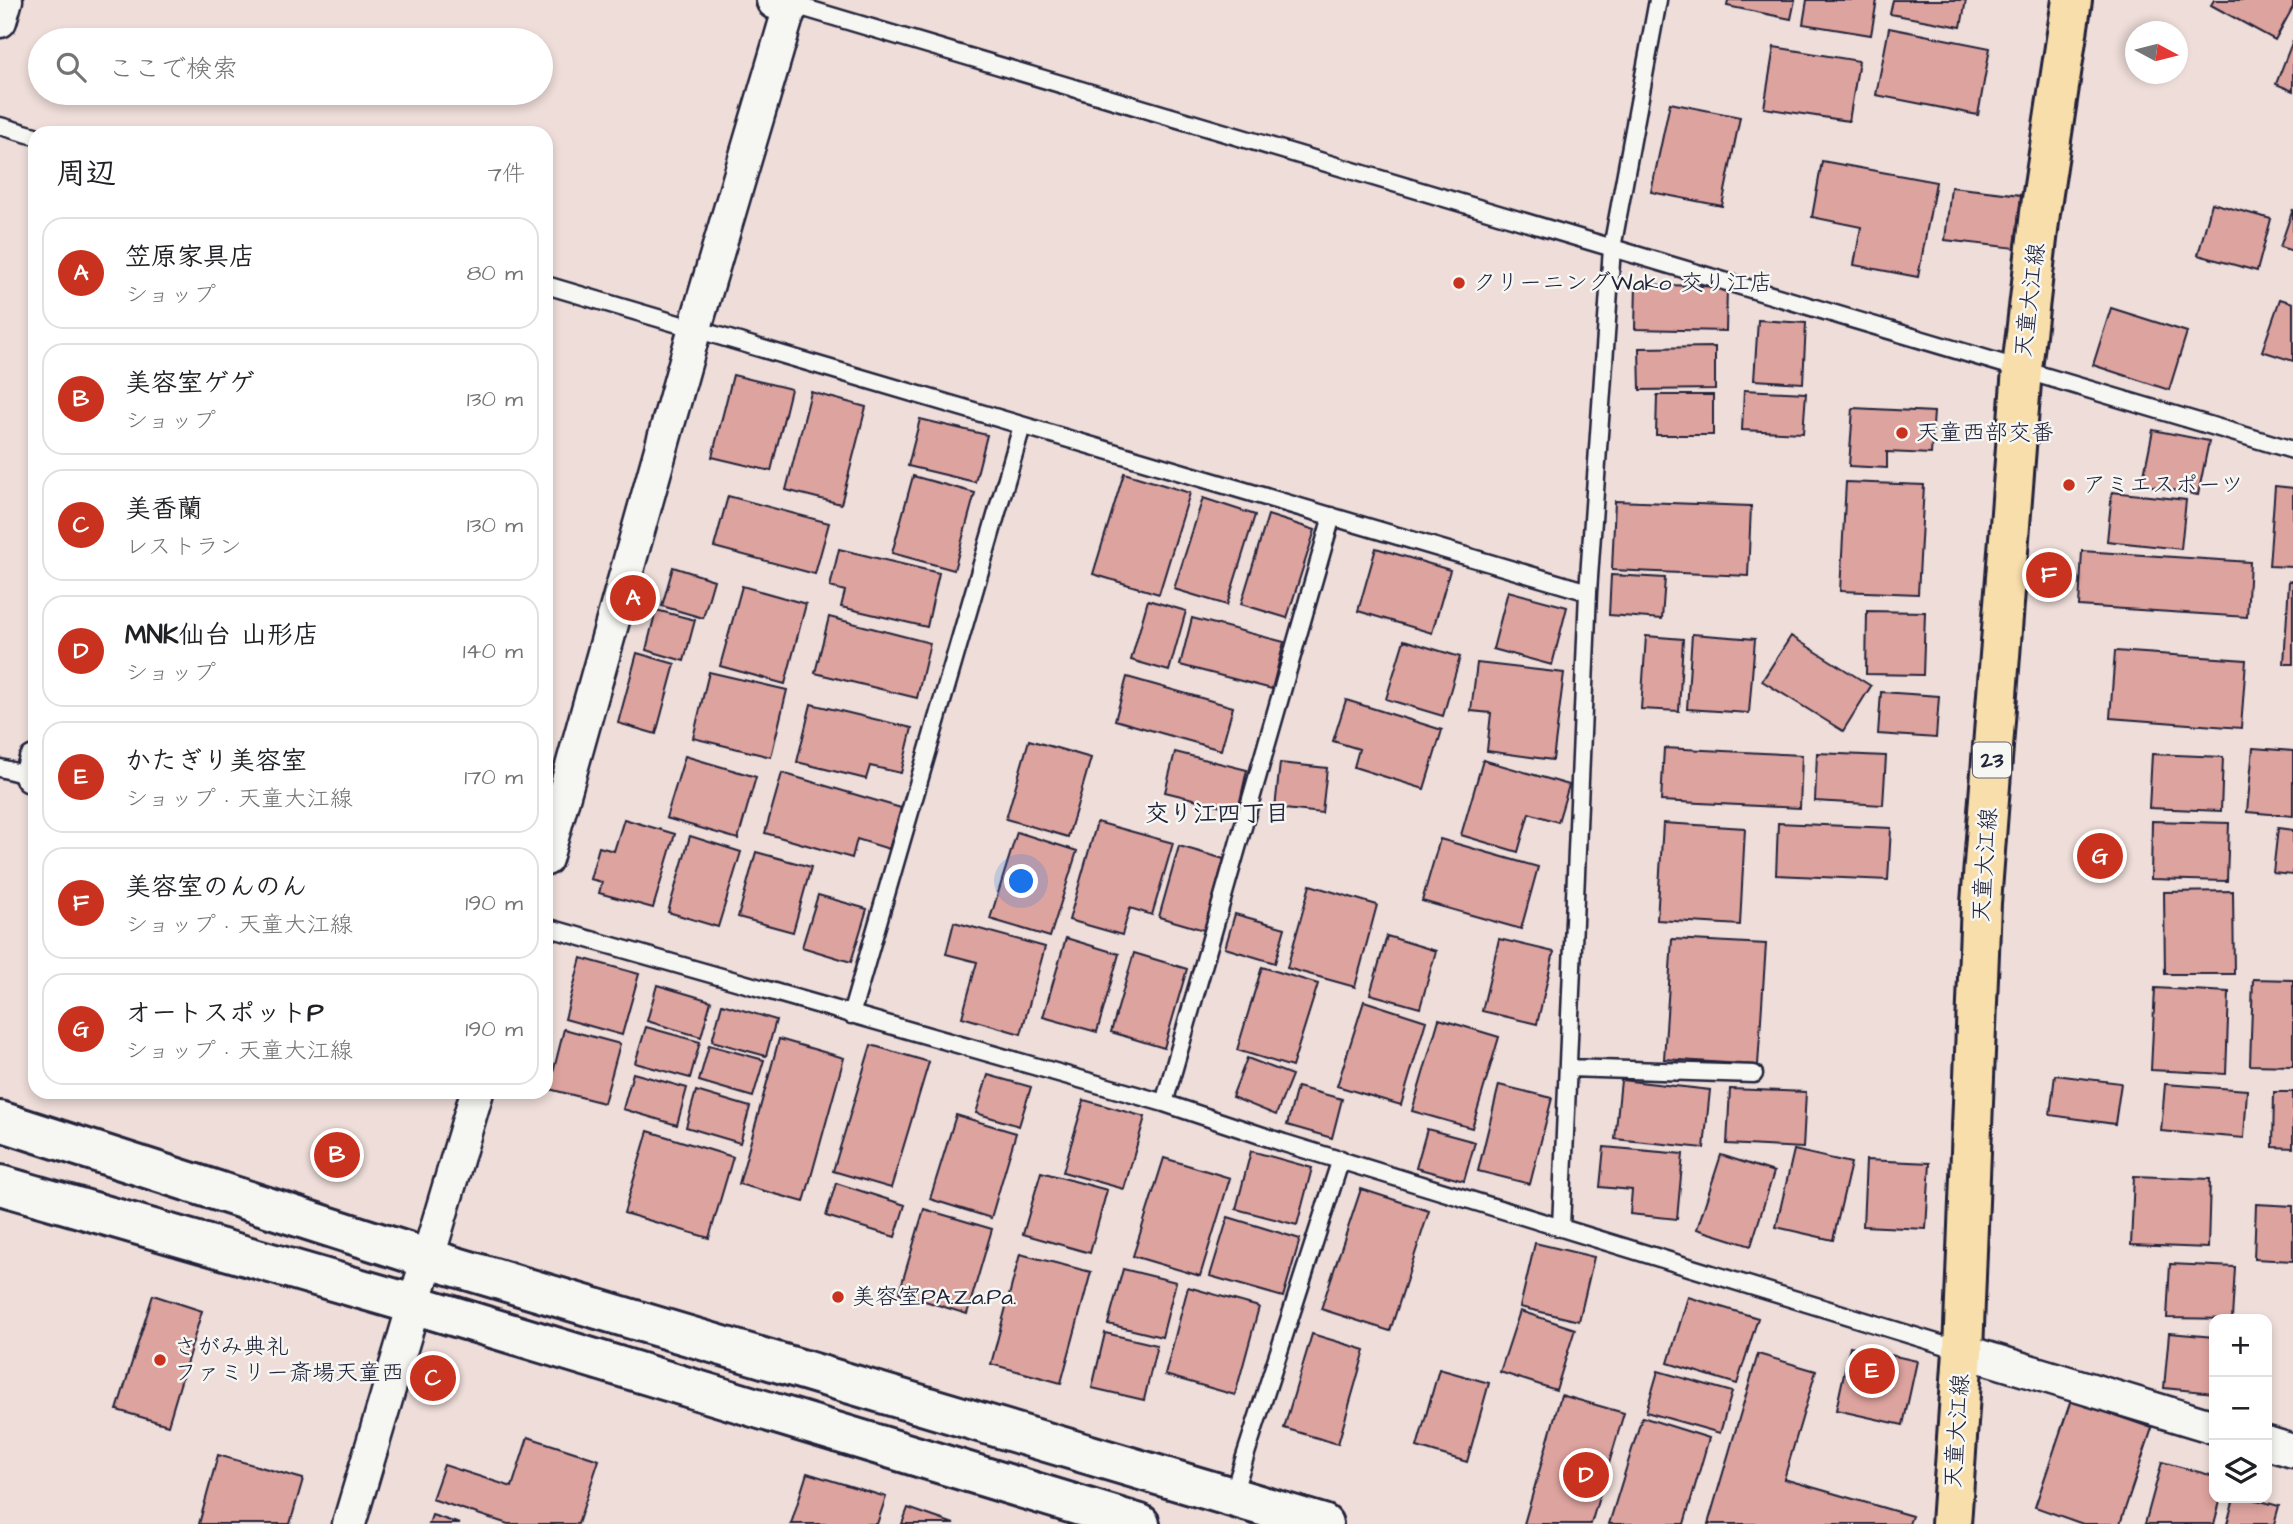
<!DOCTYPE html>
<html lang="ja">
<head>
<meta charset="utf-8">
<style>
	body { margin:0; font-family:"Architects Daughter","Klee One",sans-serif; background:#f6f6f6; color:#202124 }
	.controls { position:absolute; right:21px; bottom:21px; display:grid; overflow:hidden; border-radius:14px; box-shadow:0 4px 10px #0003 }
	.controls button { width:63px; height:63px; display:grid; place-items:center; padding:0; border:0; border-bottom:2px solid #e0e0e0; background:#fff; color:#202124; font:35px sans-serif }
	.compass { position:absolute; left:2125px; top:21px; width:63px; height:63px; border-radius:50%; background:#fff; box-shadow:0 4px 10px #0003; rotate:97deg }
	.you { position:absolute; left:1022px; top:882px; width:24px; height:24px; margin:-18px; border:5px solid #fff; border-radius:50%; background:#1a73e8; box-shadow:0 0 0 10px #1a73e833 }
	.badge { display:grid; place-items:center; width:46px; height:46px; border-radius:50%; background:#c8321e; color:#fff; font-size:23px; font-weight:700 }
	.pin { position:absolute; translate:-50% -50%; border:4px solid #fff; box-shadow:0 2px 7px #0006 }
	.list { margin:0; padding:0; list-style:none }
	h2 { display:flex; justify-content:space-between; align-items:center; height:91px; margin:0; padding:0 28px; font-size:30px }
	h2 small { font-size:23px; font-weight:400; color:#757577 }
	.list li { display:grid; grid-template-columns:46px 1fr auto; gap:21px; align-items:center; box-sizing:border-box; height:112px; margin:0 14px 14px; padding:0 14px; border:2px solid #e0e0e0; border-radius:21px }
	.list b { display:block; font-size:26px; white-space:nowrap }
	.list p { margin:0; font-size:23px; white-space:nowrap; color:#757577 }
	.list em { font-size:23px; font-style:normal; color:#757577 }
	.icon { flex:none; width:38px; height:38px; fill:none; stroke:currentColor; stroke-width:2; stroke-linecap:round; stroke-linejoin:round }
	.map { position:relative; flex:none; width:2293px; height:1524px; overflow:hidden }
	.search { position:absolute; background:#fff; box-shadow:0 4px 10px #0003; left:28px; top:28px; width:525px; height:77px; display:flex; align-items:center; gap:18px; box-sizing:border-box; padding:0 24px; border-radius:38px; color:#757577; font-size:26px }
	.panel { position:absolute; background:#fff; box-shadow:0 4px 10px #0003; left:28px; top:126px; width:525px; height:973px; border-radius:21px }
	.map>svg:first-child { display:block }
	.building { fill:#dda39e; stroke:#22223b; stroke-width:2 }
	.lines { fill:none; stroke-linecap:round; stroke-linejoin:round }
	.lane-casing { stroke:#22223b; stroke-width:21 }
	.street-casing { stroke:#22223b; stroke-width:37 }
	.secondary-casing { stroke:#22223b; stroke-width:44 }
	.primary-casing { stroke:#22223b; stroke-width:44 }
	.lane { stroke:#f6f6f2; stroke-width:16 }
	.street { stroke:#f6f6f2; stroke-width:32 }
	.secondary { stroke:#f6f6f2; stroke-width:38 }
	.primary { stroke:#f8deab; stroke-width:38 }
	.poi-dot { fill:#c8321e; stroke:#f6f6f2; stroke-width:2.5 }
	.labels { text-anchor:middle; dominant-baseline:central; stroke-width:5; stroke-linejoin:round; paint-order:stroke }
	.shield { fill:#f6f6f2; stroke:#626272; stroke-width:2 }
	.shield-label { font-size:21px; font-weight:bold; fill:#22223b }
	.poi-label { font-size:23px; fill:#22223b; stroke:#f6f6f2; text-anchor:start }
	.street-label { font-size:23px; fill:#22223b; stroke:#f6f6f2 }
	.neighbourhood-label { font-size:24px; font-weight:bold; fill:#22223b; stroke:#f6f6f2 }
</style>
</head>
<body>
<div class="map">
<svg width="2293" height="1524" viewBox="0 0 2293 1524">
	<rect width="100%" height="100%" fill="#eeddd9"/>
	<filter id="ink" filterUnits="userSpaceOnUse"><feTurbulence type="fractalNoise" baseFrequency=".0143" numOctaves="2"/><feDisplacementMap in="SourceGraphic" scale="14" xChannelSelector="R" yChannelSelector="G"/><feConvolveMatrix kernelMatrix="1 2 1 2 8 2 1 2 1" color-interpolation-filters="sRGB"/></filter>
	<g filter="url(#ink)">
		<path class="building" d="M1728,0H1795L1791,19L1727,6Z
			M1807,0H1877L1871,35L1803,24Z
			M1893,0H1966L1961,27L1890,14Z
			M2214,0H2293V7L2275,40L2211,5Z
			M1889,28L1990,48L1978,115L1876,95Z
			M2293,40V91L2276,84Z
			M1774,47L1859,61L1849,121L1764,108Z
			M1670,103L1740,117L1722,206L1651,192Z
			M1822,161L1936,182L1918,277L1854,265L1861,227L1812,217Z
			M1951,187L2021,195L2015,248L1945,240Z
			M2212,203L2271,219L2257,271L2198,255Z
			M2293,209V251L2280,247Z
			M1636,284L1727,287L1726,331L1635,329Z
			M2280,299L2293,303V361L2262,351Z
			M2111,308L2187,332L2169,390L2093,365Z
			M1758,320L1806,323L1803,383L1754,380Z
			M1715,347V389L1640,390L1639,348Z
			M733,375L791,389L771,471L712,457Z
			M1744,390L1806,393L1803,433L1742,430Z
			M811,392L866,407L841,504L786,490Z
			M1657,395H1713V435H1656Z
			M1853,408L1934,412L1931,454L1887,452V468L1849,466Z
			M920,419L987,435L975,482L908,466Z
			M2153,430L2209,441L2198,495L2142,484Z
			M1124,473L1190,493L1159,594L1093,574Z
			M913,476L975,493L954,570L892,553Z
			M1846,482L1924,485L1918,594L1840,591Z
			M2275,486L2293,488V567L2269,566Z
			M2112,492L2186,500L2181,549L2107,541Z
			M728,496L829,523L815,574L714,547Z
			M1203,498L1255,515L1227,605L1174,589Z
			M1615,501L1751,506L1748,576L1612,570Z
			M1268,515L1315,530L1287,618L1241,604Z
			M1376,548L1450,570L1432,633L1358,611Z
			M839,549L939,573L927,627L841,607L845,591L830,587Z
			M2082,551L2250,562L2247,617L2079,606Z
			M673,567L714,580L703,618L662,606Z
			M1611,575L1665,578L1662,619L1609,615Z
			M2289,581H2293V664H2284Z
			M742,586L806,604L785,684L720,666Z
			M1508,591L1567,607L1552,665L1493,649Z
			M1148,600L1186,611L1169,671L1131,660Z
			M656,610L695,620L684,661L646,650Z
			M1867,611L1925,612L1923,675L1866,674Z
			M829,617L930,643L917,698L815,673Z
			M1192,618L1284,642L1272,689L1180,665Z
			M1692,634L1755,639L1749,713L1687,709Z
			M1646,636L1683,639L1679,711L1641,709Z
			M1791,636L1871,686L1843,731L1762,681Z
			M1404,640L1460,657L1443,716L1386,699Z
			M2115,651L2246,660L2241,728L2110,718Z
			M637,653L675,664L656,734L618,723Z
			M1477,663L1564,673L1553,760L1487,751L1491,713L1471,711Z
			M709,672L787,690L771,757L693,738Z
			M1127,677L1233,707L1221,750L1115,720Z
			M1881,692L1939,696L1936,738L1878,734Z
			M1346,700L1442,730L1424,789L1354,767L1359,749L1333,741Z
			M811,704L912,728L901,773L870,766L866,779L797,762Z
			M1029,740L1091,758L1068,837L1006,819Z
			M1664,748L1802,755L1800,808L1661,801Z
			M2253,748L2293,751V816L2247,812Z
			M1175,752L1247,770L1238,810L1165,792Z
			M1817,753L1886,756L1883,805L1815,801Z
			M2152,754L2223,757L2221,811L2149,808Z
			M685,756L756,777L738,839L666,818Z
			M1483,760L1569,785L1558,822L1529,813L1518,852L1461,835Z
			M1280,763L1327,768L1322,813L1275,808Z
			M782,773L901,808L889,849L857,839L852,858L765,833Z
			M624,819L675,834L653,908L599,893L602,882L590,879L599,847L614,851Z
			M2152,821L2229,823L2227,881L2151,879Z
			M1097,822L1173,843L1152,915L1130,908L1122,935L1069,920Z
			M1663,823L1745,828L1740,925L1657,920Z
			M1778,823L1891,828L1888,880L1776,875Z
			M2278,828L2293,830V875L2273,873Z
			M1017,832L1077,851L1050,937L990,919Z
			M690,836L741,852L718,927L668,912Z
			M1440,839L1538,867L1521,929L1422,901Z
			M1179,846L1224,859L1204,930L1159,917Z
			M756,852L811,867L793,932L738,917Z
			M1310,885L1377,905L1355,987L1287,968Z
			M2233,891L2234,974H2165L2164,892Z
			M818,895L867,909L851,962L802,947Z
			M1235,914L1285,928L1275,963L1225,948Z
			M954,922L1045,947L1021,1034L962,1017L977,962L946,954Z
			M1387,936L1436,951L1420,1008L1370,994Z
			M1066,938L1119,954L1097,1032L1043,1017Z
			M1499,939L1554,952L1537,1024L1482,1011Z
			M1672,939L1766,944L1758,1065L1664,1059Z
			M1134,953L1187,969L1164,1048L1111,1032Z
			M581,958L639,974L622,1035L565,1019Z
			M1262,967L1318,984L1292,1067L1237,1050Z
			M2253,979L2293,980V1066L2250,1065Z
			M657,985L711,1001L701,1037L647,1021Z
			M2155,988L2229,992L2226,1074L2151,1070Z
			M1364,1001L1426,1021L1401,1105L1337,1086Z
			M722,1004L776,1020L766,1056L712,1041Z
			M1439,1019L1499,1037L1472,1128L1412,1111Z
			M646,1027L700,1042L690,1078L635,1063Z
			M564,1029L620,1044L604,1103L549,1089Z
			M779,1039L844,1058L804,1202L739,1184Z
			M709,1045L764,1060L753,1097L699,1081Z
			M871,1045L929,1062L891,1188L833,1171Z
			M1247,1058L1292,1075L1276,1115L1232,1097Z
			M633,1073L687,1088L677,1125L623,1109Z
			M988,1075L1031,1087L1019,1126L976,1113Z
			M2055,1075L2121,1083L2115,1124L2050,1115Z
			M1621,1080L1710,1090L1704,1148L1615,1139Z
			M2165,1084L2247,1090L2244,1138L2161,1131Z
			M1499,1085L1552,1098L1530,1184L1478,1171Z
			M1297,1087L1342,1099L1332,1138L1287,1125Z
			M1730,1089L1806,1092L1803,1148L1727,1144Z
			M696,1091L750,1107L740,1143L686,1127Z
			M2274,1092H2293V1148L2273,1147Z
			M1084,1100L1145,1117L1124,1189L1063,1172Z
			M956,1115L1016,1133L991,1218L930,1199Z
			M1427,1129L1475,1142L1464,1181L1416,1168Z
			M648,1131L733,1157L709,1238L624,1213Z
			M1604,1147L1683,1154L1677,1219L1630,1214L1632,1190L1600,1187Z
			M1794,1150L1851,1163L1833,1240L1776,1227Z
			M1251,1151L1312,1168L1297,1225L1236,1209Z
			M1721,1155L1774,1172L1751,1246L1697,1229Z
			M1164,1158L1230,1178L1200,1276L1133,1256Z
			M1866,1160L1930,1163L1926,1229L1863,1226Z
			M1041,1172L1107,1190L1090,1253L1023,1234Z
			M2134,1176L2210,1179L2208,1248L2131,1245Z
			M836,1183L905,1205L895,1237L826,1216Z
			M1361,1189L1429,1211L1390,1331L1321,1309Z
			M2256,1204L2293,1206V1261L2254,1259Z
			M924,1209L992,1229L967,1314L899,1293Z
			M1228,1217L1300,1239L1283,1297L1210,1276Z
			M1535,1243L1594,1257L1579,1321L1520,1307Z
			M1020,1254L1091,1272L1061,1383L991,1364Z
			M2170,1264L2235,1267L2232,1319L2167,1318Z
			M1123,1269L1176,1282L1162,1337L1108,1324Z
			M1188,1287L1259,1307L1235,1395L1165,1375Z
			M153,1295L202,1311L168,1425L117,1410Z
			M1688,1297L1758,1318L1737,1384L1668,1363Z
			M1520,1311L1575,1329L1556,1390L1500,1372Z
			M1105,1333L1157,1345L1144,1400L1092,1388Z
			M2169,1333L2214,1337V1393L2164,1388Z
			M1312,1334L1365,1350L1338,1444L1284,1428Z
			M1850,1346L1917,1361L1903,1425L1836,1410Z
			M1758,1354L1816,1371L1784,1479L1912,1516L1909,1524H1708Z
			M1439,1369L1489,1383L1467,1462L1417,1447Z
			M1658,1371L1732,1392L1720,1433L1646,1412Z
			M1561,1395L1624,1413L1591,1524H1524Z
			M2071,1400L2152,1428L2120,1524H2083L2035,1507Z
			M1642,1417L1709,1438L1684,1524H1609Z
			M528,1437L599,1460L578,1524H508L432,1499L444,1465L512,1487Z
			M218,1455L303,1479L290,1524H199Z
			M2162,1462L2214,1476V1498H2221L2214,1524H2145Z
			M807,1473L886,1497L877,1524H791Z
			M2234,1498H2249L2279,1506L2274,1524H2227Z
			M908,1508L954,1524H902Z
			M432,1515L460,1524H429Z"/>
		<g class="lines">
			<defs>
				<path id="lane" d="M791,4L2293,450
					M0,126L35,136
					M546,285L1588,592
					M0,768L35,777
					M546,927L1164,1103L1284,1143L1963,1351
					M851,1015L1022,426
					M1568,1068L1754,1074
					M1164,1103L1332,516
					M1561,1227L1588,592L1612,248L1658,0
					M1232,1497L1341,1159"/>
				<path id="street" d="M0,21L6,0
					M31,776L35,762
					M546,859L695,328L792,0
					M1963,1351L2214,1427
					M2267,1443L2293,1451
					M349,1524L477,1092"/>
				<path id="secondary" d="M776,0L791,4
					M0,1121L426,1258L1323,1524
					M0,1185L413,1304L1140,1524"/>
				<path id="primary" d="M1951,1524L1963,1351L1981,903L2022,369L2040,213L2072,0"/>
			</defs>
			<use href="#lane" class="lane-casing"/>
			<use href="#street" class="street-casing"/>
			<use href="#secondary" class="secondary-casing"/>
			<use href="#primary" class="primary-casing"/>
			<use href="#lane" class="lane"/>
			<use href="#street" class="street"/>
			<use href="#secondary" class="secondary"/>
			<use href="#primary" class="primary"/>
		</g>
	</g>
	<g class="poi-dot">
		<circle cx="1459" cy="283" r="7"/>
		<circle cx="1902" cy="433" r="7"/>
		<circle cx="2069" cy="485" r="7"/>
		<circle cx="838" cy="1297" r="7"/>
		<circle cx="160" cy="1360" r="7"/>
	</g>
	<g class="labels">
		<rect class="shield" x="1973" y="742.5" width="38" height="35" rx="5"/>
		<g class="shield-label">
			<text x="1992" y="760">23</text>
		</g>
		<g class="poi-label">
			<text x="1473" y="283">クリーニングWako 交り江店</text>
			<text x="1916" y="433">天童西部交番</text>
			<text x="2083" y="485">アミエスポーツ</text>
			<text x="852" y="1297">美容室PA.Za.Pa.</text>
			<text x="174" y="1347">さがみ典礼<tspan x="174" dy="26">ファミリー斎場天童西</tspan></text>
		</g>
		<g class="street-label">
			<text transform="translate(2030 300) rotate(-83)">天童大江線</text>
			<text transform="translate(1985 865) rotate(-86)">天童大江線</text>
			<text transform="translate(1957 1431) rotate(-86)">天童大江線</text>
		</g>
		<g class="neighbourhood-label">
			<text x="1217" y="814">交り江四丁目</text>
		</g>
	</g>
</svg>
<div class="controls">
<button>+</button>
<button>−</button>
<button><svg class="icon" aria-label="layers" viewBox="0 0 24 24"><path d="M12 4l9 5-9 5-9-5zM3 14l9 5 9-5"/></svg></button>
</div>
<svg class="compass" viewBox="-18 -18 36 36"><path d="M0-13l5 13h-10z" fill="#e53935"/><path d="M0 13l5-13h-10z" fill="#757577"/></svg>
<div class="you"></div>
<div class="pin badge" style="left:633px;top:598px">A</div>
<div class="pin badge" style="left:337px;top:1155px">B</div>
<div class="pin badge" style="left:433px;top:1378px">C</div>
<div class="pin badge" style="left:1586px;top:1475px">D</div>
<div class="pin badge" style="left:1872px;top:1371px">E</div>
<div class="pin badge" style="left:2049px;top:575px">F</div>
<div class="pin badge" style="left:2100px;top:856px">G</div>
<div class="search"><svg class="icon" aria-label="search" viewBox="0 0 24 24"><circle cx="10" cy="10" r="6"/><path d="M15 15l6 6"/></svg>ここで検索</div>
<section class="panel">
<h2>周辺<small>7件</small></h2>
<ul class="list">
<li><span class="badge">A</span><div><b>笠原家具店</b><p>ショップ</p></div><em>80 m</em></li>
<li><span class="badge">B</span><div><b>美容室ゲゲ</b><p>ショップ</p></div><em>130 m</em></li>
<li><span class="badge">C</span><div><b>美香蘭</b><p>レストラン</p></div><em>130 m</em></li>
<li><span class="badge">D</span><div><b>MNK仙台 山形店</b><p>ショップ</p></div><em>140 m</em></li>
<li><span class="badge">E</span><div><b>かたぎり美容室</b><p>ショップ · 天童大江線</p></div><em>170 m</em></li>
<li><span class="badge">F</span><div><b>美容室のんのん</b><p>ショップ · 天童大江線</p></div><em>190 m</em></li>
<li><span class="badge">G</span><div><b>オートスポットP</b><p>ショップ · 天童大江線</p></div><em>190 m</em></li>
</ul>
</section>
</div>
</body>
</html>
